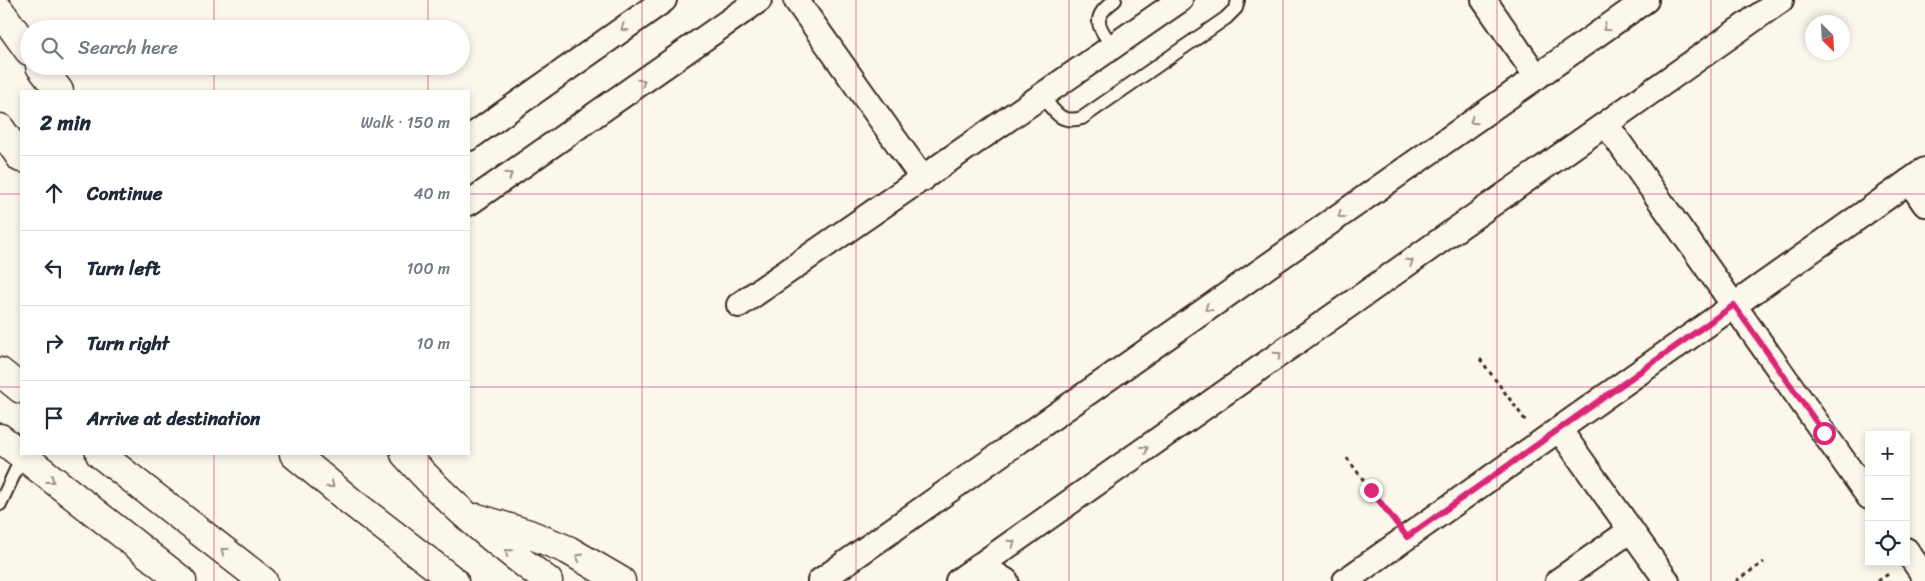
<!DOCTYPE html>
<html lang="en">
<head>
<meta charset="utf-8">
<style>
	body { margin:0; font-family:Sriracha,sans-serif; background:#f6f6f7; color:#1f2937 }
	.controls { position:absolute; right:15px; bottom:15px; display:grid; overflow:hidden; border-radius:0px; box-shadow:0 2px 8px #0003 }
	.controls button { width:45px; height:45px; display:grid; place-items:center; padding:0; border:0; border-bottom:1px solid #e0e1e3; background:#fff; color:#1f2937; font:25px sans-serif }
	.compass { position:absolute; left:1805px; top:15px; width:45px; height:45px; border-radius:50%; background:#fff; box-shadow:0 2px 8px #0003; rotate:156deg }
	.stop { position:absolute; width:15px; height:15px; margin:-11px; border:4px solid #db2777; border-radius:50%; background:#fff }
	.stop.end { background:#db2777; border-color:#fff; box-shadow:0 1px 5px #0008 }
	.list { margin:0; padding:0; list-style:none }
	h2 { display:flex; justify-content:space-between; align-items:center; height:65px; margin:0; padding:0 20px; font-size:21px }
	h2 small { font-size:16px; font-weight:400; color:#747a83 }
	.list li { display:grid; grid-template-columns:32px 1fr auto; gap:15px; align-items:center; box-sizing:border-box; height:75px; padding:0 20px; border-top:1px solid #e0e1e3 }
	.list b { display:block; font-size:19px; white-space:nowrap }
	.list em { font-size:16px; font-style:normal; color:#747a83 }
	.icon { flex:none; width:28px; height:28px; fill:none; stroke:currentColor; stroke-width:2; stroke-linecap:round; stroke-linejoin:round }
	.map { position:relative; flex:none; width:1925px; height:581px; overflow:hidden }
	.search { position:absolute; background:#fff; box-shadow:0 2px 8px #0003; left:20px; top:20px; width:450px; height:55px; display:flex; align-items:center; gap:12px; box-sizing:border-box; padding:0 18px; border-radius:28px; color:#747a83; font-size:19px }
	.panel { position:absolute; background:#fff; box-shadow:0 2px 8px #0003; left:20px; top:90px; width:450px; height:365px; border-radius:0px }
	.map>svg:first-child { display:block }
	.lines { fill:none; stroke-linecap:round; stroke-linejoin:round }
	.lane-casing { stroke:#3b2a1e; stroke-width:16 }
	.street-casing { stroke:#3b2a1e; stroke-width:28 }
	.secondary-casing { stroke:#3b2a1e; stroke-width:31 }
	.path { stroke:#3b2a1e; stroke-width:3; stroke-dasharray:4 4; stroke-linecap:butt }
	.lane { stroke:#fbf7ec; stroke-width:12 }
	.street { stroke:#fbf7ec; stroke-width:24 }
	.secondary { stroke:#fbf7ec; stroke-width:28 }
	.oneway { stroke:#9b9085 }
	.route { stroke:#db2777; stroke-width:6 }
	.grid { fill:none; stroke:#c2185b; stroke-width:1; stroke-opacity:0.55 }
</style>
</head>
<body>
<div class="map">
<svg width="1925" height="581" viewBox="0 0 1925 581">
	<rect width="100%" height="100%" fill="#fbf7ec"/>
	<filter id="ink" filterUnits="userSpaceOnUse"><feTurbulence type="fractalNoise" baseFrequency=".02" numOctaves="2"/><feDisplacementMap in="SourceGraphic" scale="10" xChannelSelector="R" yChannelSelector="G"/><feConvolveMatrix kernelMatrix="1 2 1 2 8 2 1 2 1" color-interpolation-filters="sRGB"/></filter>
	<g filter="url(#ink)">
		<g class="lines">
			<defs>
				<path id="lane" d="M1113,47C1097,25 1091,18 1115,0
					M1042,96C1055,112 1060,124 1082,118L1226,18L1236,8L1238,0
					M0,504L22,457"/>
				<path id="street" d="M796,0L923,179
					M1484,0L1537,77
					M1606,124L1869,497
					M469,138L664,0
					M1909,181L1925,204
					M469,203L759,0
					M739,305L1180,0
					M1559,429L1667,581
					M1906,550L1925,577
					M980,565L1006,581
					M820,581L1646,0
					M958,581L1781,0
					M1345,581L1925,170
					M1558,581L1631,530"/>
				<path id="secondary" d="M0,11L29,51
					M40,66L59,91
					M0,128L21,158
					M0,372L21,389
					M0,438L182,581
					M100,454L263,581
					M294,454L349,500L454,581
					M405,454C448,503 495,542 548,581
					M477,518L529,534L568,550L621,581"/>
			</defs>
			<use href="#lane" class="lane-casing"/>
			<use href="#street" class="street-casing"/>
			<use href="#secondary" class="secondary-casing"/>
			<path class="path" d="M1480,359L1526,421
				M1347,458L1391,517
				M1736,581L1764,562
				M1878,581L1890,573"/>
			<use href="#lane" class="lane"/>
			<use href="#street" class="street"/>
			<use href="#secondary" class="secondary"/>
		</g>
		<defs><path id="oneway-chevron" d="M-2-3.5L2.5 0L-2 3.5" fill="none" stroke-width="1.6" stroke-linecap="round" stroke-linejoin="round" transform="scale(1.25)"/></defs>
		<g class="oneway">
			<use href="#oneway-chevron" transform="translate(624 28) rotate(145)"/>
			<use href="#oneway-chevron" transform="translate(1606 28) rotate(145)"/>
			<use href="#oneway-chevron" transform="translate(642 82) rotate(-35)"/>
			<use href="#oneway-chevron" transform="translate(1473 121) rotate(145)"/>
			<use href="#oneway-chevron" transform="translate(509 175) rotate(-35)"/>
			<use href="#oneway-chevron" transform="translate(1341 215) rotate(145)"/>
			<use href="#oneway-chevron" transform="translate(1410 262) rotate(-35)"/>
			<use href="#oneway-chevron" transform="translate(1208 308) rotate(145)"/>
			<use href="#oneway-chevron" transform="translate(1278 355) rotate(-35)"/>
			<use href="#oneway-chevron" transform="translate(1145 449) rotate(-35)"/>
			<use href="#oneway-chevron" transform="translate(51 480) rotate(38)"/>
			<use href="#oneway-chevron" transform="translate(331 485) rotate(40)"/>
			<use href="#oneway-chevron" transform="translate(1012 543) rotate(-35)"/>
			<use href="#oneway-chevron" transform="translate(224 551) rotate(-142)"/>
			<use href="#oneway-chevron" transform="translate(508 552) rotate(-141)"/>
			<use href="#oneway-chevron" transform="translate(579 557) rotate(-150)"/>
		</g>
	</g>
	<g class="lines" filter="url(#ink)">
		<path class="route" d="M1371,490L1407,537L1734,305L1824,433"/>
	</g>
	<path class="grid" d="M214,0V29M428,0V29M642,0V581M856,0V581M1069,0V581M1283,0V581M1497,0V581M1711,0V581M214,66V91M428,66V91M0,194H21M469,194H1925M0,387H21M469,387H1925M214,454V581M428,454V581"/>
</svg>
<div class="controls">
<button>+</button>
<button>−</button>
<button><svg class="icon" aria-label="locate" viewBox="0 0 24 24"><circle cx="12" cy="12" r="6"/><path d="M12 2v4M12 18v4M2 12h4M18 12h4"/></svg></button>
</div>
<svg class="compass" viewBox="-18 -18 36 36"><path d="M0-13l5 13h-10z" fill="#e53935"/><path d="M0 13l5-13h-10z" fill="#747a83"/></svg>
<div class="stop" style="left:1824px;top:433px"></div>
<div class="stop end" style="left:1371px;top:490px"></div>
<div class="search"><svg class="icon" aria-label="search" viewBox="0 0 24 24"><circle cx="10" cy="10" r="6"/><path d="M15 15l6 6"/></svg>Search here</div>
<section class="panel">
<h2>2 min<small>Walk · 150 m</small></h2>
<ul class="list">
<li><svg class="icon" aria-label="ahead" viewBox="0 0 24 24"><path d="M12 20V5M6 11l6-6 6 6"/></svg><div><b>Continue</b></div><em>40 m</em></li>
<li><svg class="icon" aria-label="left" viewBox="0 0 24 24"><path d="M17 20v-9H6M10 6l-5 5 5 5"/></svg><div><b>Turn left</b></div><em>100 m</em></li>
<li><svg class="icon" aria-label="right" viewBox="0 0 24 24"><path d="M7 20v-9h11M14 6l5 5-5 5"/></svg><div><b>Turn right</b></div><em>10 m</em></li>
<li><svg class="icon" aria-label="arrive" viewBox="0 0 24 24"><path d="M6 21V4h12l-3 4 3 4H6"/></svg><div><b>Arrive at destination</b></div></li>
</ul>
</section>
</div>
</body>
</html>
